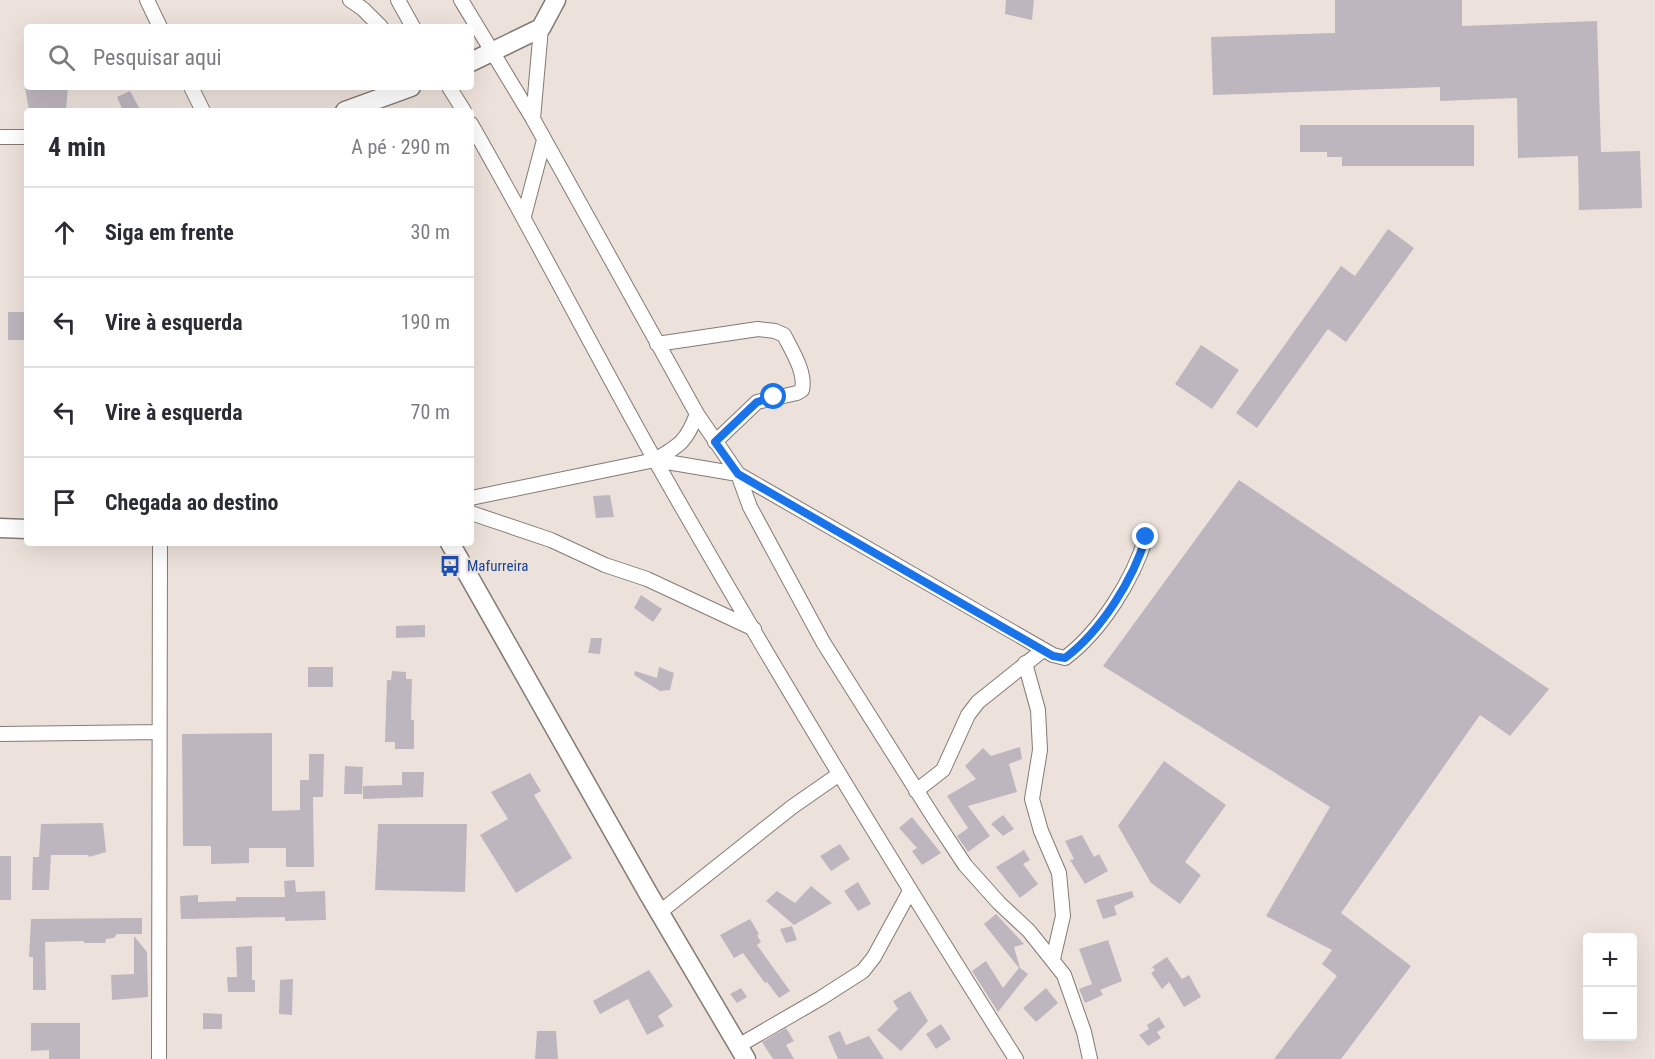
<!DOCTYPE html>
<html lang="pt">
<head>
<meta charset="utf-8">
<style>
	body { margin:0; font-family:"Roboto Condensed",sans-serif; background:#f7f7f7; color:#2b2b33 }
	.controls { position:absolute; right:18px; bottom:18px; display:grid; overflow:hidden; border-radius:6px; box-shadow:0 6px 24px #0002 }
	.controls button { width:54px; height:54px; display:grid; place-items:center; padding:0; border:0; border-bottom:2px solid #e1e1e2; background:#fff; color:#2b2b33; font:30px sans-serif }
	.stop { position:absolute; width:18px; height:18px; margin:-14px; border:4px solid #1a73e8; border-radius:50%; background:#fff }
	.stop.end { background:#1a73e8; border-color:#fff; box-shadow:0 2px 6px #0008 }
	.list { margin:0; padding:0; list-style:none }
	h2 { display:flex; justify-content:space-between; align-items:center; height:78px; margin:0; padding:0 24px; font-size:26px }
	h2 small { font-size:20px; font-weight:400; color:#7c7c81 }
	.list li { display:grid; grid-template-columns:39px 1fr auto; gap:18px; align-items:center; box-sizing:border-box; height:90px; padding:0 24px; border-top:2px solid #e1e1e2 }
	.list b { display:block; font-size:22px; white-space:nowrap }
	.list em { font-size:20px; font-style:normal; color:#7c7c81 }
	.icon { flex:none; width:33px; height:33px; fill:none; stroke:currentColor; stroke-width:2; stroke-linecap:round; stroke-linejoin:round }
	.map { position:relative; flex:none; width:1655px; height:1059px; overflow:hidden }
	.search { position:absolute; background:#fff; box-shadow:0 6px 24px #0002; left:24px; top:24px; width:450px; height:66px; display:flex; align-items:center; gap:15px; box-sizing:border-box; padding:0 21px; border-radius:6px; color:#7c7c81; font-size:22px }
	.panel { position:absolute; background:#fff; box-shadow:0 6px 24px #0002; left:24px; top:108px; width:450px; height:438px; border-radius:6px }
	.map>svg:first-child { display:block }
	.building { fill:#beb6be }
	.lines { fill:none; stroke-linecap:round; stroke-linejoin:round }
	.minor-casing { stroke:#847a74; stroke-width:16 }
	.secondary-casing { stroke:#847a74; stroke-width:21 }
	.minor { stroke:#fff; stroke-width:14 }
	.secondary { stroke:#fff; stroke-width:18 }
	.route { stroke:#1a73e8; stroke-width:8 }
	.labels { text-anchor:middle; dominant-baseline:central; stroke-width:5; stroke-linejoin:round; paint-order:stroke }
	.transit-label { font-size:15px; fill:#164399; stroke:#ede2db; text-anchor:start }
</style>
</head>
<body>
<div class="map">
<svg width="1655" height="1059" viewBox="0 0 1655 1059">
	<rect width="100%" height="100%" fill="#ede2db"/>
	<path class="building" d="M1006,0H1034L1032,20L1005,14Z
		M1335,0H1462V26L1597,21L1601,152L1640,151L1642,208L1579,210L1578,156L1518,158L1517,98L1440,101V87L1213,95L1211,37L1335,33Z
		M25,87H68L66,110L29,111Z
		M130,91L141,111H123L117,97Z
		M1300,125H1474V166H1342V157H1327V152H1300Z
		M1388,229L1414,248L1346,342L1328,329L1257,428L1236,413L1341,266L1355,276Z
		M8,312H27V340H8Z
		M1201,345L1239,370L1212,409L1175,384Z
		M1239,480L1549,689L1510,736L1480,715L1341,913L1411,966L1341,1059H1274L1337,976L1322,964L1332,950L1266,916L1330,807L1103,666Z
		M610,495L614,517L596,518L593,496Z
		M641,595L662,609L653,622L634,608Z
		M425,625V637L396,638V626Z
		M591,638H602L600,654L588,653Z
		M308,667H333V687H308Z
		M659,667L674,673L670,690L660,691L634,675L635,671L657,678Z
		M392,671L406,672V679H412L411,720H414V749H395V742H385L387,680H391Z
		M272,733V811L300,810V780H309V754H324L323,797H313L314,867H286V848H249V863L211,864V846H183L182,734Z
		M1020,747L1022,759L1009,764L1017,792L968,806L990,836L968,852L957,836L968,828L947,796L976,779L965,766L983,748L991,756Z
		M1164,761L1226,805L1185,862L1201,875L1180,904L1151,883L1118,826Z
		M345,766L363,767L362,794H344Z
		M402,772H424L423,797L363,799V786L402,785Z
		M530,773L541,791L534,795L572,858L516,893L480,835L508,819L491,792Z
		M1003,815L1014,829L1003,836L991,824Z
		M912,817L941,853L922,865L912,851L917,848L899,828Z
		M103,823L106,852L89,857L88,855H51L49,890H32L33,857H39L41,824Z
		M378,824H467L465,892L375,890Z
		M1082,835L1094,857L1099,854L1108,871L1085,884L1070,860L1074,859L1065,841Z
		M840,844L850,859L831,871L820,856Z
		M1024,850L1030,860L1023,864L1038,884L1020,898L996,867Z
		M0,856H11V900H0Z
		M295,880L296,892L325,891L326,920L285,921V917L181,919L180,896L198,895V902L236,901V897H285L284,881Z
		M858,882L871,904L858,911L844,891Z
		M811,886L832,903L794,925L766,901L777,891L795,903Z
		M1132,891L1134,897L1114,906L1117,915L1103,919L1096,900Z
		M996,914L1024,944L1014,947L1020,968L1028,974L998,1012L972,971L986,961L1003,988L1019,968L984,924Z
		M142,918V934H117L114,938L106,939L105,943H84V941L45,942L46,990H33V957H29L31,919Z
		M750,919L759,934L757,935L761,942L757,945L790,991L779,998L767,982L765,983L743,953L734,958L720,935Z
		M792,926L797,940L786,943L780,929Z
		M134,936L147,952L148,997L112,1000L111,975L134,974Z
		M1108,940L1122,981L1100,990L1103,995L1085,1003L1079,989L1092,984L1079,949Z
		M252,946V980H255V992H228L227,977H237L236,947Z
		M1167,957L1182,979L1189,975L1201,997L1184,1007L1169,982L1162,989L1151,973L1155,970L1152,967Z
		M649,970L673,1006L658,1016L664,1026L647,1035L628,999L600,1014L593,1001Z
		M293,979L292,1015L279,1014L280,980Z
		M741,988L747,997L737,1003L730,994Z
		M1046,988L1058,1003L1036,1022L1023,1008Z
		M910,991L928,1021L901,1051L877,1030L898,1009L893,1001Z
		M203,1013L222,1014V1029H203Z
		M1159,1017L1165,1027L1157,1032L1161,1038L1148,1046L1139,1035L1149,1029L1147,1025Z
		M31,1023H80V1059H49V1050L31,1051Z
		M941,1024L951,1039L936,1049L926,1034Z
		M786,1028L794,1041L786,1045L794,1059H773L762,1042Z
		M537,1031H556L558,1059H535Z
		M840,1031L846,1045L869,1036L884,1059H838L828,1036Z"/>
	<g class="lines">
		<defs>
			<path id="minor" d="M147,0L160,27
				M350,0L363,9L381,27
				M398,0L413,27
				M461,0L533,119
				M541,28L533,119L697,414L738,474L1053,655L1065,658C1101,631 1133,580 1146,537
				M191,87L203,111
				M449,87L464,111
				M471,124C533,232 590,344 651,453C767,658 890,860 1016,1059
				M0,137H27
				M524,216L544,140
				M657,344L758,329L775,331L784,335C792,351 806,372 802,390L797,393L757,402L715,442
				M655,460L738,474L750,507L823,642L934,818L965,865L999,903L1029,931L1064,975L1084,1032L1090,1059
				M471,498L655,460C680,445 686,442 697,414
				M471,513L551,540L605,565L647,579L754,629
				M1025,663L1038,710L1040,750L1032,799L1041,831L1059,873L1063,916L1053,959
				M0,734L159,732
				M916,791L943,770L968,715L978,702L1043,650
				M660,912L792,807L838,775
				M738,1046L821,998L863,971L874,957L910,891
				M159,1059L160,543"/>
			<path id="secondary" d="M471,62L541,28L556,0
				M345,111L411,87
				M0,528L27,529
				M450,543L648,893L746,1059"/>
		</defs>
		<use href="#minor" class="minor-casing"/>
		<use href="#secondary" class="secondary-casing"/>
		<use href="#minor" class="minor"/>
		<use href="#secondary" class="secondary"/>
	</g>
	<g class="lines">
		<path class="route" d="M774,397L757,402L715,442L738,474L1053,656L1065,658C1101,631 1133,580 1146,537"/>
	</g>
	<defs>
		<symbol id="bus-bare" viewBox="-9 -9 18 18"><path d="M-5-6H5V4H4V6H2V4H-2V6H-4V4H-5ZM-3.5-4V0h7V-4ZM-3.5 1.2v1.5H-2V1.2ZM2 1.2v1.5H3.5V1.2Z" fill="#1a4fb4" stroke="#ede2db" stroke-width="2.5" paint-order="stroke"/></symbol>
	</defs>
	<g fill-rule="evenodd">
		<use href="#bus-bare" x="435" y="551" width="30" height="30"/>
	</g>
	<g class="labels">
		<g class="transit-label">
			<text x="467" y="566">Mafurreira</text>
		</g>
	</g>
</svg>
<div class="controls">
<button>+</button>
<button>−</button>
</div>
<div class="stop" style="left:774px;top:397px"></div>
<div class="stop end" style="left:1146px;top:537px"></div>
<div class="search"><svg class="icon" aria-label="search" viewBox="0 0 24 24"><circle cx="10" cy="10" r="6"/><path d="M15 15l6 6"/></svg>Pesquisar aqui</div>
<section class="panel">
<h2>4 min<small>A pé · 290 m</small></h2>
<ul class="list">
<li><svg class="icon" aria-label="ahead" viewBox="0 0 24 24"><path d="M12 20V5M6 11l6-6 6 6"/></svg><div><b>Siga em frente</b></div><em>30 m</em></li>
<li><svg class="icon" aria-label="left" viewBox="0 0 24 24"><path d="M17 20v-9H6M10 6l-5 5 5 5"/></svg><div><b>Vire à esquerda</b></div><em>190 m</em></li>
<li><svg class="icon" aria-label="left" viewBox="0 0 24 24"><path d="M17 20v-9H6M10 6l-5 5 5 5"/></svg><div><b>Vire à esquerda</b></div><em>70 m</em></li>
<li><svg class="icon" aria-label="arrive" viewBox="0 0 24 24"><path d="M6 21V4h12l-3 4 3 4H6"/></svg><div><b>Chegada ao destino</b></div></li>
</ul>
</section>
</div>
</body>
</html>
